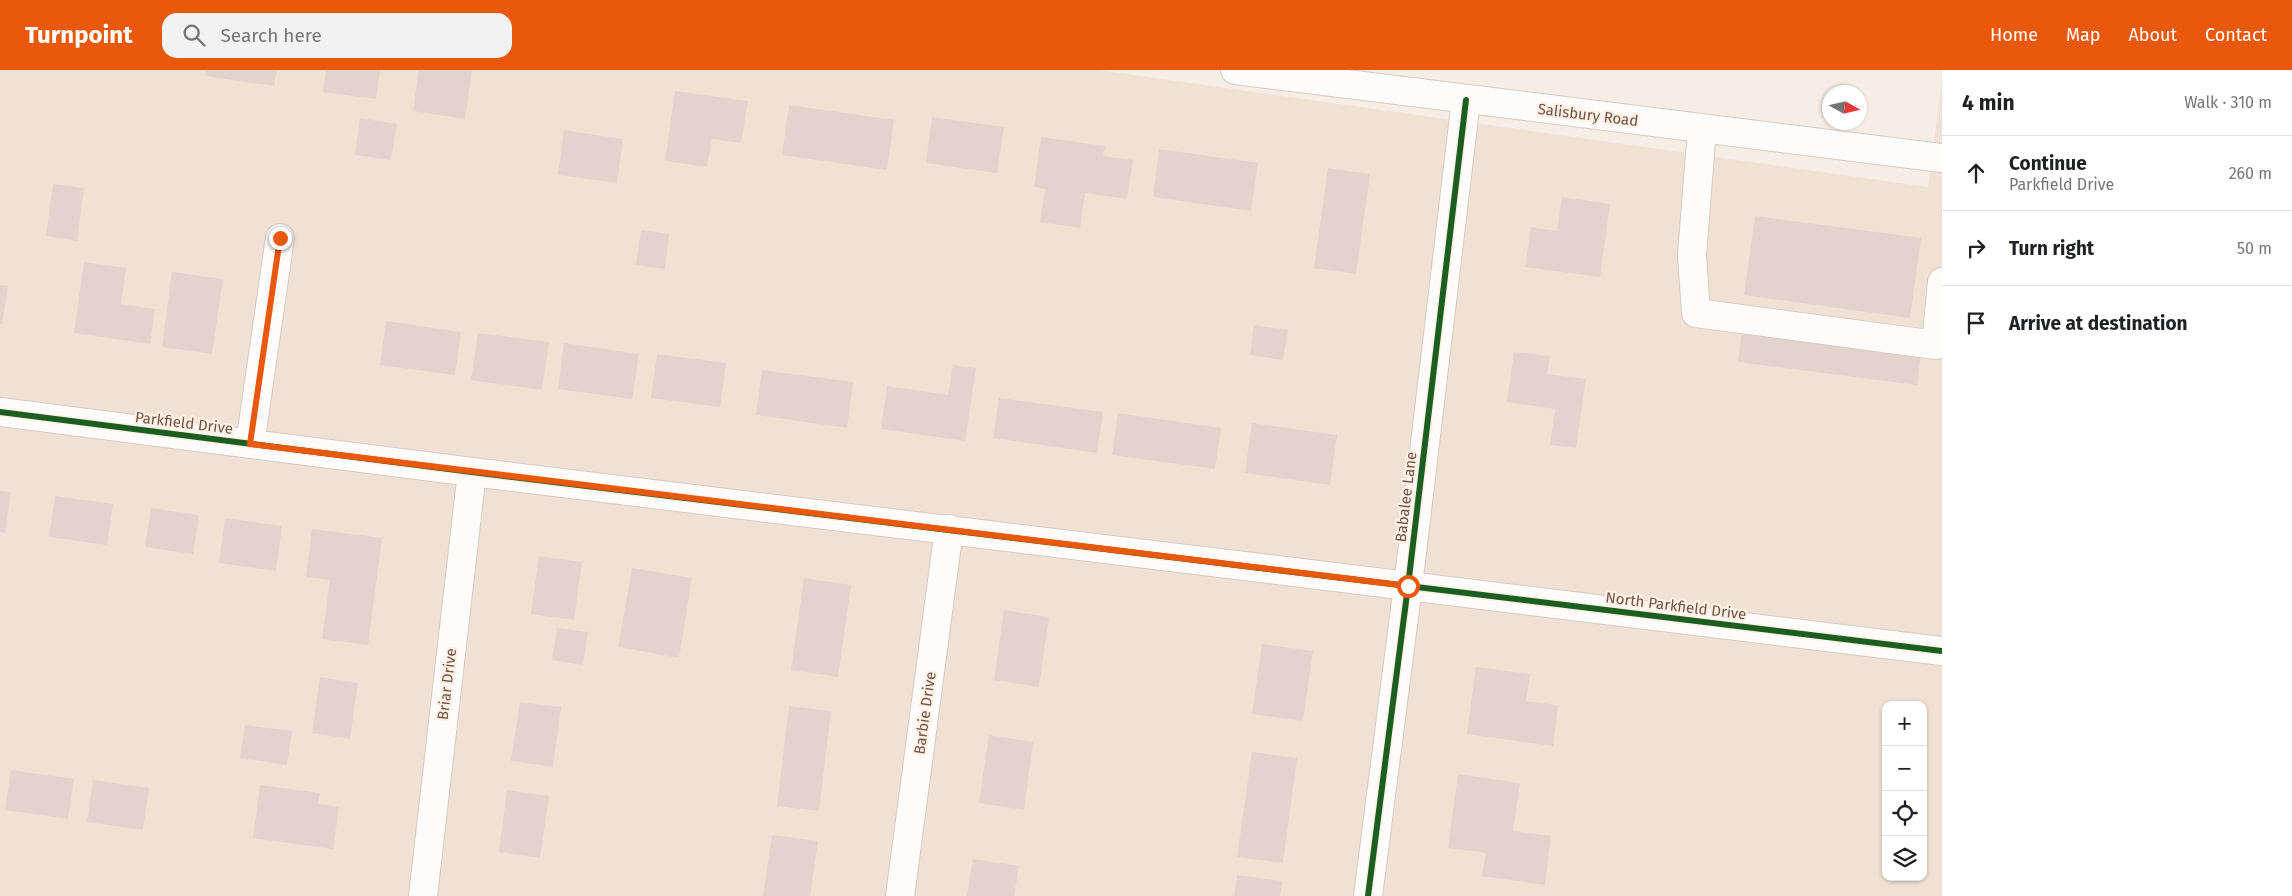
<!DOCTYPE html>
<html lang="en">
<head>
<meta charset="utf-8">
<style>
	body { margin:0; font-family:"Fira Sans",sans-serif; background:#f2f2f2; color:#202124 }
	.controls { position:absolute; right:15px; bottom:15px; display:grid; overflow:hidden; border-radius:10px; box-shadow:0 1px 4px #0004 }
	.controls button { width:45px; height:45px; display:grid; place-items:center; padding:0; border:0; border-bottom:1px solid #e0e0e0; background:#fff; color:#202124; font:25px sans-serif }
	.compass { position:absolute; left:1822px; top:15px; width:45px; height:45px; border-radius:50%; background:#fff; box-shadow:0 1px 4px #0004; rotate:98deg }
	.stop { position:absolute; width:15px; height:15px; margin:-11px; border:4px solid #ea580c; border-radius:50%; background:#fff }
	.stop.end { background:#ea580c; border-color:#fff; box-shadow:0 1px 5px #0008 }
	.list { margin:0; padding:0; list-style:none }
	h2 { display:flex; justify-content:space-between; align-items:center; height:65px; margin:0; padding:0 20px; font-size:21px }
	h2 small { font-size:16px; font-weight:400; color:#757577 }
	.list li { display:grid; grid-template-columns:32px 1fr auto; gap:15px; align-items:center; box-sizing:border-box; height:75px; padding:0 20px; border-top:1px solid #e0e0e0 }
	.list b { display:block; font-size:19px; white-space:nowrap }
	.list p { margin:0; font-size:16px; white-space:nowrap; color:#757577 }
	.list em { font-size:16px; font-style:normal; color:#757577 }
	.icon { flex:none; width:28px; height:28px; fill:none; stroke:currentColor; stroke-width:2; stroke-linecap:round; stroke-linejoin:round }
	.map { position:relative; flex:none; width:1942px; height:826px; overflow:hidden }
	header { display:flex; align-items:center; gap:30px; box-sizing:border-box; height:70px; padding:0 25px; background:#ea580c; color:#fff }
	header strong { font-size:24px }
	nav { display:flex; gap:28px; margin-inline-start:auto; font-size:18px }
	.search { width:350px; height:45px; background:#f2f2f2; display:flex; align-items:center; gap:12px; box-sizing:border-box; padding:0 18px; border-radius:15px; color:#757577; font-size:19px }
	main { display:flex }
	aside { flex:1; background:#fff }
	.map>svg:first-child { display:block }
	.residential { fill:#f1e1d5; fill-rule:evenodd }
	.building { fill:#e2d4cd }
	.lines { fill:none; stroke-linecap:round; stroke-linejoin:round }
	.minor-casing { stroke:#d7cac4; stroke-width:30 }
	.minor { stroke:#fefcfb; stroke-width:28 }
	.cycleway-casing { stroke:#fff1e5; stroke-width:9 }
	.cycleway { stroke:#1b5e20; stroke-width:6 }
	.route { stroke:#ea580c; stroke-width:6 }
	.labels { text-anchor:middle; dominant-baseline:central; stroke-width:4.5; stroke-linejoin:round; paint-order:stroke }
	.street-label { font-size:15px; fill:#725147; stroke:#fff1e5 }
</style>
</head>
<body>
<header>
<strong>Turnpoint</strong>
<div class="search"><svg class="icon" aria-label="search" viewBox="0 0 24 24"><circle cx="10" cy="10" r="6"/><path d="M15 15l6 6"/></svg>Search here</div>
<nav><a>Home</a><a>Map</a><a>About</a><a>Contact</a></nav>
</header>
<main>
<div class="map">
<svg width="1942" height="826" viewBox="0 0 1942 826">
	<rect width="100%" height="100%" fill="#f6ede5"/>
	<path class="residential" d="M0,0H1099L1928,117L1942,10V826H0ZM1886,635H1923V807H1886Z"/>
	<path class="building" d="M206,0H277L274,16L205,6Z
		M326,0H380L376,29L323,22Z
		M419,0H472L465,49L413,41Z
		M675,21L748,31L741,73L712,69L707,97L665,91Z
		M789,35L894,50L887,100L782,85Z
		M932,47L1004,57L997,103L926,93Z
		M360,48L397,54L391,90L355,85Z
		M564,60L623,69L617,113L558,105Z
		M1041,67L1105,76L1103,86L1133,90L1127,129L1085,123L1080,158L1040,152L1045,119L1034,117Z
		M1159,79L1258,93L1251,141L1153,127Z
		M1328,98L1370,104L1356,204L1314,198Z
		M53,114L84,118L77,171L46,166Z
		M1562,127L1610,134L1600,207L1525,197L1531,157L1557,161Z
		M1755,146L1921,168L1910,248L1744,225Z
		M641,160L669,164L665,199L636,195Z
		M84,192L126,198L121,234L155,239L150,274L74,263Z
		M172,202L223,209L212,284L162,277Z
		M0,215L8,216L2,254H0Z
		M386,251L461,262L455,305L380,295Z
		M1254,255L1288,260L1283,290L1250,285Z
		M1742,261L1921,284L1917,315L1738,292Z
		M478,263L549,272L542,320L471,310Z
		M564,273L639,284L632,329L558,319Z
		M1514,282L1550,286L1547,304L1586,309L1576,378L1550,375L1555,339L1507,332Z
		M657,284L726,293L720,337L651,328Z
		M953,295L976,298L965,371L881,359L887,316L948,325Z
		M762,300L853,312L847,358L756,345Z
		M999,328L1103,342L1097,383L993,368Z
		M1118,343L1221,358L1215,399L1112,385Z
		M1252,353L1337,365L1330,415L1245,403Z
		M0,421L11,422L5,463L0,462Z
		M55,426L113,434L107,475L49,467Z
		M151,438L199,445L193,484L145,477Z
		M225,448L282,456L276,501L219,493Z
		M312,459L382,468L368,575L322,569L330,510L306,507Z
		M539,486L582,492L574,550L531,544Z
		M632,498L692,508L679,588L618,577Z
		M804,508L851,515L838,607L791,600Z
		M1004,540L1049,547L1039,617L994,610Z
		M557,558L588,562L583,595L552,590Z
		M1262,574L1313,581L1303,651L1252,644Z
		M1476,597L1530,604L1526,631L1558,635L1553,676L1467,664Z
		M320,607L358,613L350,669L312,663Z
		M520,632L561,637L553,697L511,691Z
		M789,636L831,641L819,741L777,736Z
		M245,655L292,661L287,695L240,688Z
		M989,665L1033,672L1024,740L979,733Z
		M1252,682L1297,688L1283,793L1237,787Z
		M11,700L74,709L68,749L5,740Z
		M1458,704L1520,713L1513,761L1551,766L1545,815L1482,806L1486,783L1448,778Z
		M93,710L149,718L143,760L87,752Z
		M260,715L320,723L318,734L339,737L333,779L253,768Z
		M507,720L549,726L540,788L499,782Z
		M772,765L818,771L810,826H763Z
		M973,789L1019,796L1014,826H967Z
		M1237,805L1282,811L1280,826H1234Z"/>
	<g class="lines">
		<defs>
			<path id="minor" d="M1235,0L1942,88
				M1702,59L1692,185L1696,243L1936,275L1942,212
				M0,342L472,402L1942,581
				M250,374L280,168
				M423,826L472,402
				M900,826L949,459
				M1368,826L1408,516L1466,30"/>
		</defs>
		<use href="#minor" class="minor-casing"/>
		<use href="#minor" class="minor"/>
		<defs>
			<path id="cycleway" d="M0,342L472,402L1942,581
				M1368,826L1408,516L1466,30"/>
		</defs>
		<use href="#cycleway" class="cycleway-casing"/>
		<use href="#cycleway" class="cycleway"/>
	</g>
	<g class="lines">
		<path class="route" d="M280,168L250,374L1408,516"/>
	</g>
	<g class="labels">
		<g class="street-label">
			<text transform="translate(1588 45) rotate(7)">Salisbury Road</text>
			<text transform="translate(184 353) rotate(7)">Parkfield Drive</text>
			<text transform="translate(1406 427) rotate(-83)">Babalee Lane</text>
			<text transform="translate(1676 536) rotate(7)">North Parkfield Drive</text>
			<text transform="translate(447 614) rotate(-83)">Briar Drive</text>
			<text transform="translate(925 643) rotate(-82)">Barbie Drive</text>
		</g>
	</g>
</svg>
<div class="controls">
<button>+</button>
<button>−</button>
<button><svg class="icon" aria-label="locate" viewBox="0 0 24 24"><circle cx="12" cy="12" r="6"/><path d="M12 2v4M12 18v4M2 12h4M18 12h4"/></svg></button>
<button><svg class="icon" aria-label="layers" viewBox="0 0 24 24"><path d="M12 4l9 5-9 5-9-5zM3 14l9 5 9-5"/></svg></button>
</div>
<svg class="compass" viewBox="-18 -18 36 36"><path d="M0-13l5 13h-10z" fill="#e53935"/><path d="M0 13l5-13h-10z" fill="#757577"/></svg>
<div class="stop" style="left:1408px;top:516px"></div>
<div class="stop end" style="left:280px;top:168px"></div>
</div>
<aside>
<h2>4 min<small>Walk · 310 m</small></h2>
<ul class="list">
<li><svg class="icon" aria-label="ahead" viewBox="0 0 24 24"><path d="M12 20V5M6 11l6-6 6 6"/></svg><div><b>Continue</b><p>Parkfield Drive</p></div><em>260 m</em></li>
<li><svg class="icon" aria-label="right" viewBox="0 0 24 24"><path d="M7 20v-9h11M14 6l5 5-5 5"/></svg><div><b>Turn right</b></div><em>50 m</em></li>
<li><svg class="icon" aria-label="arrive" viewBox="0 0 24 24"><path d="M6 21V4h12l-3 4 3 4H6"/></svg><div><b>Arrive at destination</b></div></li>
</ul>
</aside>
</main>
</body>
</html>
